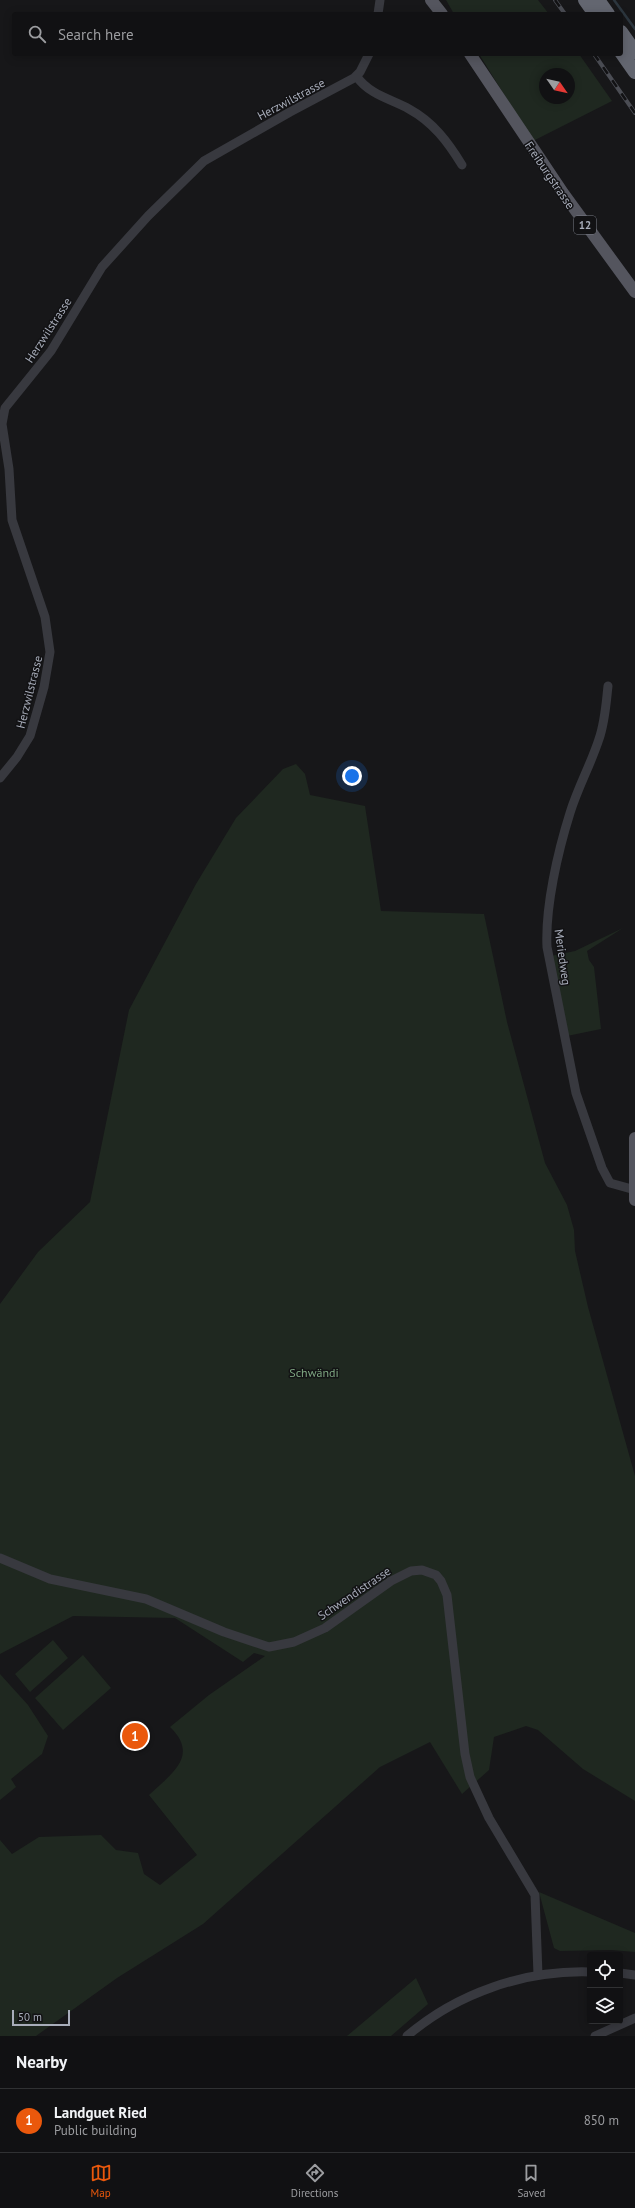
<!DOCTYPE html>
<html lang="en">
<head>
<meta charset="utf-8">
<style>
	body { margin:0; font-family:"PT Sans",sans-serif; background:#1e1f21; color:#f1f3f6 }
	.controls { position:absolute; right:12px; bottom:12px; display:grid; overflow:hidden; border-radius:4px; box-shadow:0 2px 10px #0003 }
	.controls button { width:36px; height:36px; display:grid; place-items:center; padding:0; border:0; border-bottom:1px solid #303133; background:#111113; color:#f1f3f6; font:20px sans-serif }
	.compass { position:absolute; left:539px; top:68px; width:36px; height:36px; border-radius:50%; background:#111113; box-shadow:0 2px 10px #0003; rotate:124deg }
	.scale { position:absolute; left:12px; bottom:10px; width:58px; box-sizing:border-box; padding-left:4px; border:2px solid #a8adba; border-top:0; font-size:11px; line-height:14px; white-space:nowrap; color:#a8adba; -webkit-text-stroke:3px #121214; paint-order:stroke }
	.you { position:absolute; left:352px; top:776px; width:14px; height:14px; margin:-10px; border:3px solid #fff; border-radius:50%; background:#1a73e8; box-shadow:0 0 0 6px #1a73e833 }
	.badge { display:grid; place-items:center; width:26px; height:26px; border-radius:50%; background:#ea580c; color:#fff; font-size:13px; font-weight:700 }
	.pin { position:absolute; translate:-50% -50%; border:2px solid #fff; box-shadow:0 1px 4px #0006 }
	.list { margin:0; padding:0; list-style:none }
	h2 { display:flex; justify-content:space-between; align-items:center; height:52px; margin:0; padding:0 16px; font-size:17px }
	h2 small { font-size:13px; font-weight:400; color:#9c9da0 }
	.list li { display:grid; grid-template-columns:26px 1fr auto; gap:12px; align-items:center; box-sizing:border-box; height:64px; padding:0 16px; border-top:1px solid #303133 }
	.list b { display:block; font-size:15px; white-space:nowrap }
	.list p { margin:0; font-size:13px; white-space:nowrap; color:#9c9da0 }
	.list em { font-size:13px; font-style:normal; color:#9c9da0 }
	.icon { flex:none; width:22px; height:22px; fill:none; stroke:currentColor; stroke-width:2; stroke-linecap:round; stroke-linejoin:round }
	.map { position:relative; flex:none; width:635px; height:2036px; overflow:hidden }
	.search { position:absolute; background:#111113; box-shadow:0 2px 10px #0003; left:12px; right:12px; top:12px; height:44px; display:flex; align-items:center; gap:10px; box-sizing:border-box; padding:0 14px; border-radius:4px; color:#9c9da0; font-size:15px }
	.sheet { height:116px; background:#111113 }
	nav { display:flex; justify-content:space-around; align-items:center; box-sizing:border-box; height:56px; border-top:1px solid #303133; background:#111113; font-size:11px; color:#9c9da0 }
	nav a { display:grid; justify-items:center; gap:2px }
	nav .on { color:#ea580c }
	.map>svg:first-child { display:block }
	.green { fill:#1f2820; fill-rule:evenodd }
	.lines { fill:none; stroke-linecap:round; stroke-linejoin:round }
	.stream { stroke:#2c363e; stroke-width:2.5 }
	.minor { stroke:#38393f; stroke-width:9 }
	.major { stroke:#54555e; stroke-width:12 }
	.highway { stroke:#636670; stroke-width:14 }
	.rail-casing { stroke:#4b4d54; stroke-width:4 }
	.rail { stroke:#121214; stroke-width:2.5; stroke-dasharray:8; stroke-linecap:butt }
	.labels { text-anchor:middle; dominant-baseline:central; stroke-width:3; stroke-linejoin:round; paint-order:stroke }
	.shield { fill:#121214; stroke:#7b7e88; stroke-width:1 }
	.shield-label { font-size:11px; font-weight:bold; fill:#a8adba }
	.street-label { font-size:12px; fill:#a8adba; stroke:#121214 }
	.park-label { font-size:12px; fill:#7ea682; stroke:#121214 }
</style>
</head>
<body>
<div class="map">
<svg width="635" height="2036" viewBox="0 0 635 2036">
	<rect width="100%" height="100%" fill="#171719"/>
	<path class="green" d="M446,0H538L549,14H454Z
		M479,54H579L612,101L533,141ZM545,74H569V98H545Z
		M296,764L305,774L310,795L365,806L381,911L484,914L507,1022L545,1163L567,1205L574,1230L575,1251L588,1307L635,1476V1801L583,1769L538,1730L526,1726L494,1737L489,1770L462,1794L430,1742L380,1767L203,1924L117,1978L36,2036H0V1840L12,1854L39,1837L101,1835L116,1850L138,1853L144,1874L160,1885L197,1855L149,1795C171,1774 200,1756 170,1727L209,1695L265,1656L254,1653L243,1662L175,1618L73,1616L0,1654V1304L38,1252L90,1202L129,1010L196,884L236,818L283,769Z
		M623,928L587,951L589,960L594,967L601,1029L567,1036L551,956L575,951Z
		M53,1640L68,1658L30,1692L15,1674Z
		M83,1655L111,1688L63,1730L35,1698Z
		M0,1674L28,1705L48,1736L42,1754L11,1779L16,1787L0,1800Z
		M539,1892L635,1933V1952L611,1950L560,1951L554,1948Z
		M416,1978L428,2004L391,2036H347Z"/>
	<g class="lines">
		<path class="stream" d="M614,0L635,29"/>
		<path class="minor" d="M378,14L380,0
			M357,77C370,95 391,99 409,109C433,122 448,142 462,165
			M608,686C606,704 605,722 599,739C591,764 578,787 570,813C558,851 545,907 547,947L576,1093L602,1168L610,1183L635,1190
			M0,778L17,757L30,736L44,687L50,652L45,617L12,520L9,469L2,424L5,408L51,351L102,267L148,216L204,161L290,112L354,78L360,72L369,54
			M0,1558L50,1579L146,1599L224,1632L269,1647L294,1642L325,1628L391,1581L411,1571L422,1570L436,1575L441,1581L447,1595L465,1754L470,1777L489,1818L535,1895L538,1975
			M620,1973L635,1975
			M407,2036C457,1993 524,1970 590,1972
			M595,2036L635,2018"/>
		<path class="major" d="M431,0L442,14
			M470,54L563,193L635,292
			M635,1138V1200"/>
		<path class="highway" d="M585,0L595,14
			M598,0L608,14
			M621,32L635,52
			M621,52L635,72"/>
		<defs>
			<path id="rail" d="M555,0L565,14
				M594,54L635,113"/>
		</defs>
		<use href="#rail" class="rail-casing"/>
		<use href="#rail" class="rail"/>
	</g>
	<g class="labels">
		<rect class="shield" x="574" y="216" width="22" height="18" rx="3"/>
		<g class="shield-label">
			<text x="585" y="225">12</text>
		</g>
		<g class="street-label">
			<text transform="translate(291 99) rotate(-28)">Herzwilstrasse</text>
			<text transform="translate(550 175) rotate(56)">Freiburgstrasse</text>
			<text transform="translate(48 330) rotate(-57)">Herzwilstrasse</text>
			<text transform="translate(29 692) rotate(-76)">Herzwilstrasse</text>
			<text transform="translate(563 957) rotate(82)">Meriedweg</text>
			<text transform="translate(354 1593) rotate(-34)">Schwendistrasse</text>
		</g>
		<g class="park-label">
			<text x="314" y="1372">Schwändi</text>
		</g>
	</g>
</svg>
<div class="controls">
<button><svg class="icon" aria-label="locate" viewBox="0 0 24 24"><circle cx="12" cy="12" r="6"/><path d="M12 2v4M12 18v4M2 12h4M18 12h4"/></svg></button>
<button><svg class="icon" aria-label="layers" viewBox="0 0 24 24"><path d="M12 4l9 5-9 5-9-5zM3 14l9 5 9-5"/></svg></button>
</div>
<svg class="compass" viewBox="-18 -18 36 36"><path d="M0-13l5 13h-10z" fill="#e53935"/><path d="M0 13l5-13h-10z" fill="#9c9da0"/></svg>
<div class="scale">50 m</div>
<div class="you"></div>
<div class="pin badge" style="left:135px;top:1736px">1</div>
<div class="search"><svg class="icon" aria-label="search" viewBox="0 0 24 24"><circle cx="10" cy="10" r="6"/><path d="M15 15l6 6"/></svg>Search here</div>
</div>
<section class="sheet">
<h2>Nearby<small></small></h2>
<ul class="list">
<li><span class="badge">1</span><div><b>Landguet Ried</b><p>Public building</p></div><em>850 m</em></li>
</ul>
</section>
<nav>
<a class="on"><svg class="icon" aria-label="map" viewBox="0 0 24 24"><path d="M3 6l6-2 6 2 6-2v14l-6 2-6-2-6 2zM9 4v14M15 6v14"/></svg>Map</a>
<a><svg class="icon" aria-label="directions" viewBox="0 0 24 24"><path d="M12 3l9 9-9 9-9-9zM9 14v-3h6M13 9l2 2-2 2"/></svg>Directions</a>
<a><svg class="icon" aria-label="saved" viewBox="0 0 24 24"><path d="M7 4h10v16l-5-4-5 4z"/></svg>Saved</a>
</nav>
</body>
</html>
